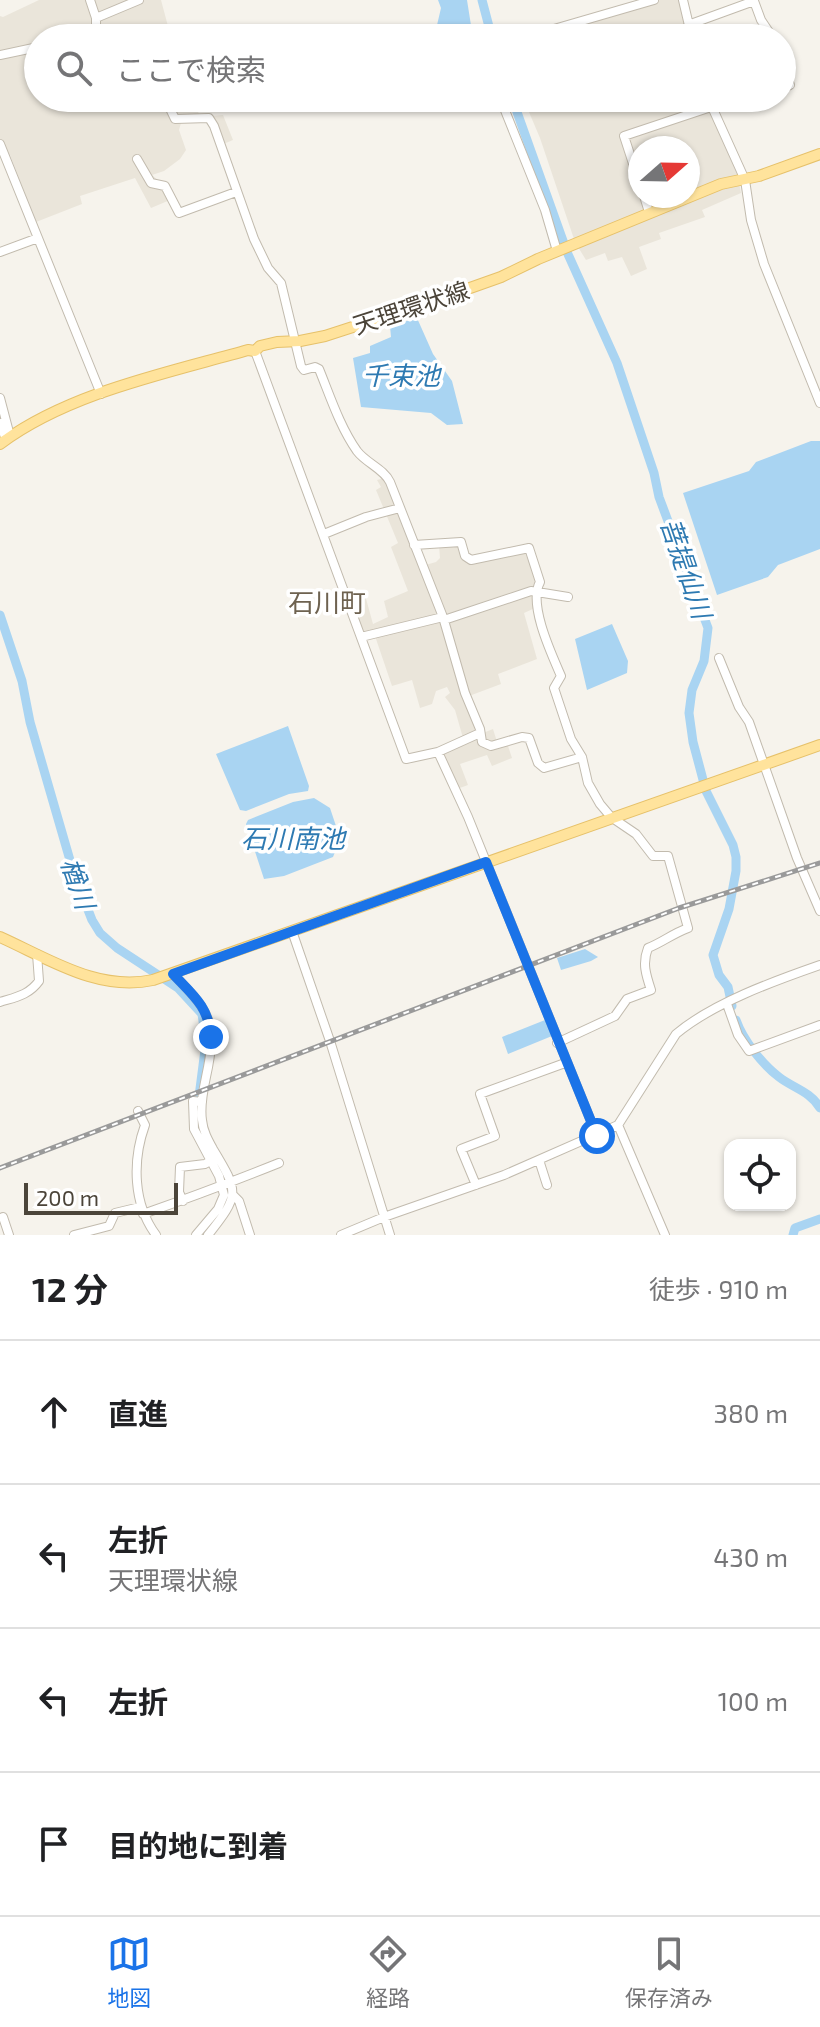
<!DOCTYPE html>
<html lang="ja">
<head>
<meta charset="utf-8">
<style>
	body { margin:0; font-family:"Exo 2","Noto Sans JP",sans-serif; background:#f6f6f6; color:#202124 }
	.controls { position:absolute; right:24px; bottom:24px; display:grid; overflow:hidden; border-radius:16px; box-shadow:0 2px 6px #0004 }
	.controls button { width:72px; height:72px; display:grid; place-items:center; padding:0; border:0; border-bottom:2px solid #e0e0e0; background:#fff; color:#202124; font:40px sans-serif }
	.compass { position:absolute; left:628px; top:136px; width:72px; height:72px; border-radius:50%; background:#fff; box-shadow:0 2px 6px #0004; rotate:70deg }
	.scale { position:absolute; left:24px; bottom:20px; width:154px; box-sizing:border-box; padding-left:8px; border:4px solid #4b4439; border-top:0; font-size:22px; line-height:28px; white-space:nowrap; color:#4b4439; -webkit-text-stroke:6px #fff; paint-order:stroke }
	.stop { position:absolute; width:24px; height:24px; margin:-18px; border:6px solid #1a73e8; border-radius:50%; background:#fff }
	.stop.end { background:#1a73e8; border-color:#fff; box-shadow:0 2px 8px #0008 }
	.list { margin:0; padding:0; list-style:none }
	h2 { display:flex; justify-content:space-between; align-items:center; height:104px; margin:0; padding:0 32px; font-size:34px }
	h2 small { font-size:26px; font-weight:400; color:#757577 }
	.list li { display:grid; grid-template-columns:52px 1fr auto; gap:24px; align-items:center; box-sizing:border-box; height:144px; padding:0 32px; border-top:2px solid #e0e0e0 }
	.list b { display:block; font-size:30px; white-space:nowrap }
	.list p { margin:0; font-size:26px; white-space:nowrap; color:#757577 }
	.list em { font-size:26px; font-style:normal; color:#757577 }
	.icon { flex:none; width:44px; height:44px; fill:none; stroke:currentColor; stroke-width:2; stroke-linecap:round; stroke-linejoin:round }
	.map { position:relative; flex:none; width:820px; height:1235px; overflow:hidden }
	.search { position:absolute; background:#fff; box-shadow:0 2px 6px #0004; left:24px; right:24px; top:24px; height:88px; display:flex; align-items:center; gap:20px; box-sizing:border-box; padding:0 28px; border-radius:44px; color:#757577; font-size:30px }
	.sheet { height:680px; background:#fff }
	nav { display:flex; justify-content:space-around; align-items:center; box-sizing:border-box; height:112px; border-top:2px solid #e0e0e0; background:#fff; font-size:22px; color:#757577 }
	nav a { display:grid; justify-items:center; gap:4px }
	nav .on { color:#1a73e8 }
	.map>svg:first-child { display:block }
	.residential { fill:#eae5da; fill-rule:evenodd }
	.water { fill:#a9d4f2 }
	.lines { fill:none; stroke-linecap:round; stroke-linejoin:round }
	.river { stroke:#a9d4f2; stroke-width:9 }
	.minor-casing { stroke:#c2bbae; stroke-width:10 }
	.major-casing { stroke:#e6c16a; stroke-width:12 }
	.minor { stroke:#fff; stroke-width:8 }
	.major { stroke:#ffe39c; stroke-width:10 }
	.rail-casing { stroke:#9a9a9a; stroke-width:5 }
	.rail { stroke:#fff; stroke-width:2; stroke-dasharray:6; stroke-linecap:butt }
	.route { stroke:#1a73e8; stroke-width:10 }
	.labels { text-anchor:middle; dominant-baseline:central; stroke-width:7; stroke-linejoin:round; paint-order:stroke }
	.street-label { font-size:24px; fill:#4b4439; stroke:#fff }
	.water-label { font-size:26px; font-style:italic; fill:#2e7ab2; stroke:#fff }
	.neighbourhood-label { font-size:26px; fill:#6e6250; stroke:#fff }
</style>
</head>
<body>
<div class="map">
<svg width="820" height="1235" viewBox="0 0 820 1235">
	<rect width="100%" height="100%" fill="#f6f3ec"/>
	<path class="residential" d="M39,0H161L169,30L183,27L186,36H191L192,38H38V98H193L200,117L223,115L233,140L221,145L206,120L181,123L179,130L186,150L180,159L164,171L152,175L160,182L170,200L151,208L135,178L80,196L82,204L36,222L10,155L0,158V16L3,17Z
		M660,0H680L688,38L503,37L531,27L551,32Z
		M523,98H734L716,104V121L737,173L741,193L702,210L705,217L659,233L661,239L639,247L647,269L631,276L622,257L608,261L605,253L586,260L575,242L540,138ZM640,148H688V196H640Z
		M384,478L422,566L436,562L440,558L439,545L460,544L471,564L524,550L537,582L531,590L535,608L524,613L537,659L498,674L501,684L469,696L483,733L493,729L498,745L507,743L512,758L492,766L487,755L460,764L468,785L457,789L442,754L463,738L455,710L445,697L450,693L447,687L436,691L432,704L420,708L412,680L392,686L375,636L365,640L350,599L365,595L373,624L388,617L384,601L408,591L391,547L398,543L376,490L381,487L377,480Z"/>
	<path class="water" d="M438,0H467L473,38H434L441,8Z
		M417,318L433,354L452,381L463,424L447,425L431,413L361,407L353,358L370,353V346L391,337L390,326Z
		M811,441H820V549L778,565L768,577L717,595L683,493L749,471L756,462Z
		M612,624L628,661L627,673L587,690L575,639Z
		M288,726L309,786L308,791L289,794L246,811L240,810L216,754Z
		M314,798L330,808L338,832L331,839L335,852L333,857L284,876L264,879L246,824L248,820L293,802Z
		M585,949L598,957L591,961L561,970L557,958Z
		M545,1020L552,1036L508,1054L502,1037Z"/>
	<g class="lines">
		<path class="river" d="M482,0L492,38
			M512,98L567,252L617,363L654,473L659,497L708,628L704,661L692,690L689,713L693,742L706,791L733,845L736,857V871L729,909L713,955L719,975L728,987L732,1006
			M0,615L22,681L30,722L74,874L92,920L100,933L117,948L178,988L202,1014L206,1042L197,1112L198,1126L204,1140
			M736,1020C743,1040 762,1064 779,1077C793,1088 810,1091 820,1108
			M793,1235L795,1228L820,1219"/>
		<defs>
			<path id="minor" d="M683,0L692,38
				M96,18L139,0
				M688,25L754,1L761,20L773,38
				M86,38L96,33V18L90,0
				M546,38L547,31L654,0
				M0,55L38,47
				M782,64L790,85L782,88
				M165,98L175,119L209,118L214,126L254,239L268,268L281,283L301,366L304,370L315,367L319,369C330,396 340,427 357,451C366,463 384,469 390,482L443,617L465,693L480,729L482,742L491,746L522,737L529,738L538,763L544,768L582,757L588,783L600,804L611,817L636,834L653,856H668L688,928C672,934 663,942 648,948C642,963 646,975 651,990L627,999L615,1016L557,1043
				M500,98L545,210L557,251
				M708,98L745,180L751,220L764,264L820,403
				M0,144L101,394
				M137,159L151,183L165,186L179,213L236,192
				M640,185L624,136L738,98
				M644,196L649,212
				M0,252L38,238
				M255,351L406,759L438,752L468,817L597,1136
				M0,398L10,436
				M0,423L6,440
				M324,534L366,517L400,508
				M414,545L461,542L465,556L471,560L529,548L540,582C528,604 551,653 561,676L554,688L571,739L582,757
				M444,620L531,591L568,597
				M361,637L443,617
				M719,658L739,707L749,722L797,858L820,911
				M438,752L480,733
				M292,931L330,1041L390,1235
				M173,974C210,1012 218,1022 206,1077C203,1091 200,1107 202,1120C203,1131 208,1140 213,1149C239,1192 240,1195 208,1235
				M0,1002C16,997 29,995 39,981L37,954
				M727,1004L738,1035L749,1051L820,1025
				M138,1111L145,1125C132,1161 133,1204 156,1235
				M618,1125L665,1235
				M539,1160L547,1185
				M476,1185L461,1149L495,1136L480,1094L565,1063
				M233,1195L239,1201L250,1235
				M183,1201L179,1192L180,1167L205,1164L214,1159
				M143,1214C189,1198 234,1181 279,1163
				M3,1217L9,1235
				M74,1235L109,1226L115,1213L140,1207
				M196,1235L218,1209L224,1195L219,1176L194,1129L193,1101L202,1102
				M341,1235L384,1217L504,1175L618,1125L676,1034C713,1003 774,981 820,965"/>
			<path id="major" d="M0,444C68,393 167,373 248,350L255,351L260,346L277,342L300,341L325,336L439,299L501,277L538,259L721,184L759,176L820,154
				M0,937C49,959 98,992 153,980L820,745"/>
		</defs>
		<use href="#minor" class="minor-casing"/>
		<use href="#major" class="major-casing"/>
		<use href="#minor" class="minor"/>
		<use href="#major" class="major"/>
		<defs>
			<path id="rail" d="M0,1168L679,908L820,863"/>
		</defs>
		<use href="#rail" class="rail-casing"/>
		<use href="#rail" class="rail"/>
	</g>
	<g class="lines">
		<path class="route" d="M211,1037C209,1007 193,995 173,974L486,862L597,1136"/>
	</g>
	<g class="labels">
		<g class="street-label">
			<text transform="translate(411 307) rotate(-18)">天理環状線</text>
		</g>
		<g class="water-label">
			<text x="401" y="374">千束池</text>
			<text transform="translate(687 568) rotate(71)">菩提仙川</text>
			<text x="293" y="837">石川南池</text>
			<text transform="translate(79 883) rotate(71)">楢川</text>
		</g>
		<g class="neighbourhood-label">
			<text x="327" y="601">石川町</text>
		</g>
	</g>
</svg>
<div class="controls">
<button><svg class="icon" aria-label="locate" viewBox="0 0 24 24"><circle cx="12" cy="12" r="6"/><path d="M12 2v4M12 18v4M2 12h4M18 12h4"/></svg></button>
</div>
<svg class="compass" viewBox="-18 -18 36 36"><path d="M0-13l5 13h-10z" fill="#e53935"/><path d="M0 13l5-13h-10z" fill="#757577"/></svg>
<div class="scale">200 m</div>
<div class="stop" style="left:597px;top:1136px"></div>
<div class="stop end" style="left:211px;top:1037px"></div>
<div class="search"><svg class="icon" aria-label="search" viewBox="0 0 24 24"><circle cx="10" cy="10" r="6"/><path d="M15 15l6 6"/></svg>ここで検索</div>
</div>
<section class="sheet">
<h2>12 分<small>徒歩 · 910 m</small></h2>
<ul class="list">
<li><svg class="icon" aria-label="ahead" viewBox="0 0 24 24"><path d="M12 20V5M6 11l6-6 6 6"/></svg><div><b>直進</b></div><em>380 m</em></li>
<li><svg class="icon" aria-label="left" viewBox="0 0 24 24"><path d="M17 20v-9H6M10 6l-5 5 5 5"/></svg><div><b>左折</b><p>天理環状線</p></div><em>430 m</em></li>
<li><svg class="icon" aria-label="left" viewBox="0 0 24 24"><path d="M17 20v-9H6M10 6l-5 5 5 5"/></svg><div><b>左折</b></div><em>100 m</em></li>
<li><svg class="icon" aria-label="arrive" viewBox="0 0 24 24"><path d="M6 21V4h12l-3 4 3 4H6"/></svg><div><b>目的地に到着</b></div></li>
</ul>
</section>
<nav>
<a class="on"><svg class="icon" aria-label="map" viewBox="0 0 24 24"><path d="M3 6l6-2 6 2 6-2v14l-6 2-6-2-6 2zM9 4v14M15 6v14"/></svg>地図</a>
<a><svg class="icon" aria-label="directions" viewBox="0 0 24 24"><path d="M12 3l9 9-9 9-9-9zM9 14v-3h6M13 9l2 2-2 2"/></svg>経路</a>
<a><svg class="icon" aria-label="saved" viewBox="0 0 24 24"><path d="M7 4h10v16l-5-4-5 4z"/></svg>保存済み</a>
</nav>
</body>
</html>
